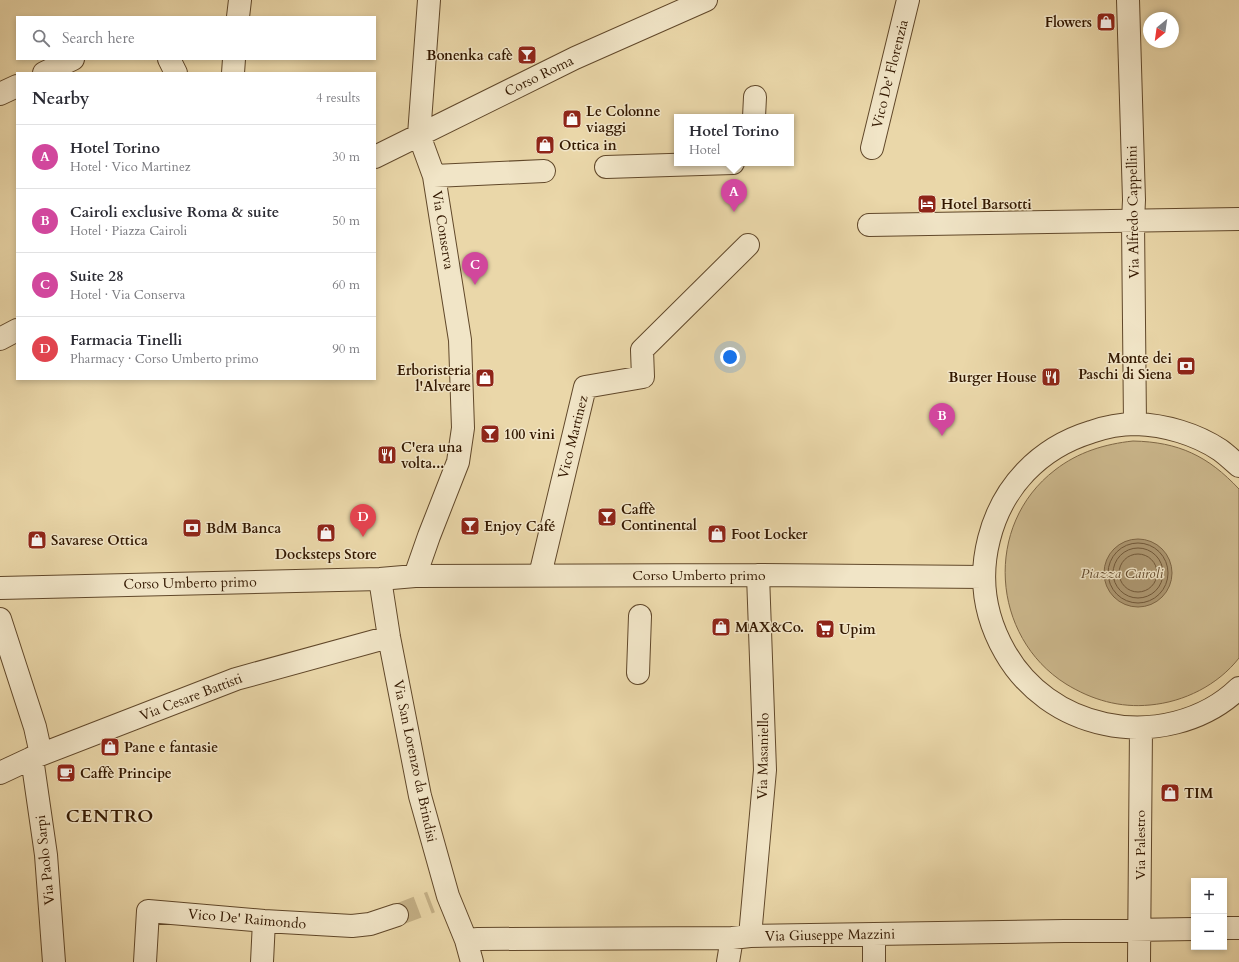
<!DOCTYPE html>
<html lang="en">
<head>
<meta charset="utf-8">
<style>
	body { margin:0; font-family:Cardo,serif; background:#f2f2f3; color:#2b2b33 }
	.controls { position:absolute; right:12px; bottom:12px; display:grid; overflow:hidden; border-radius:0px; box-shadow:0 2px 6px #0003 }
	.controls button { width:36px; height:36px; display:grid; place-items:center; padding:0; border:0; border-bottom:1px solid #e1e1e2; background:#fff; color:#2b2b33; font:20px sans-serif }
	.compass { position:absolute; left:1143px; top:12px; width:36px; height:36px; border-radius:50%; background:#fff; box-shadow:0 2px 6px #0003; rotate:209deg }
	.you { position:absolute; left:730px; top:357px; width:14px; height:14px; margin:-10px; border:3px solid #fff; border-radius:50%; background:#1a73e8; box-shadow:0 0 0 6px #1a73e833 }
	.badge { display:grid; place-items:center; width:26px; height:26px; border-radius:50%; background:#8f2418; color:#fff; font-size:13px; font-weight:700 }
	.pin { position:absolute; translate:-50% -33px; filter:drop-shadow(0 1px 2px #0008) }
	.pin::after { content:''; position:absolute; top:21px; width:14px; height:12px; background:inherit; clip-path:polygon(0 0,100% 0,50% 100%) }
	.popup { position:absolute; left:674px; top:114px; width:120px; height:52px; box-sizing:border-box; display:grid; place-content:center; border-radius:0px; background:#fff; filter:drop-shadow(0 1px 3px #0005); font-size:13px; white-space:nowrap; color:#7c7c81 }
	.popup b { font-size:15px; color:#2b2b33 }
	.popup::after { content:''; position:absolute; left:50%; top:100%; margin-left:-8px; border:8px solid transparent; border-top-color:#fff }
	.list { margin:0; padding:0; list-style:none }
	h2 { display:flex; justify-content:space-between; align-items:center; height:52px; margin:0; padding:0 16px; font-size:17px }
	h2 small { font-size:13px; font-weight:400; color:#7c7c81 }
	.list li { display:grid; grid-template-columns:26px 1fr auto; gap:12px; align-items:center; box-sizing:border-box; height:64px; padding:0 16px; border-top:1px solid #e1e1e2 }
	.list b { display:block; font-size:15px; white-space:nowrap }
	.list p { margin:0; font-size:13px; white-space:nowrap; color:#7c7c81 }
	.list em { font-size:13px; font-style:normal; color:#7c7c81 }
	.icon { flex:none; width:22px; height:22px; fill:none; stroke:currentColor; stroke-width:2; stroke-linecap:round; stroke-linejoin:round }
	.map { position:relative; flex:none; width:1239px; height:962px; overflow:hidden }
	.search { position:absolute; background:#fff; box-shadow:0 2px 6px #0003; left:16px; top:16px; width:360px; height:44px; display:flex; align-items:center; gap:10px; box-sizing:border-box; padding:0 14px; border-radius:0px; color:#7c7c81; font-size:15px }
	.panel { position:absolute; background:#fff; box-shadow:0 2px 6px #0003; left:16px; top:72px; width:360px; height:308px; border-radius:0px }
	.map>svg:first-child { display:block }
	.green { fill:#cbb78c; stroke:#7f6846 }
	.water { fill:#ac9670; stroke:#7c6443 }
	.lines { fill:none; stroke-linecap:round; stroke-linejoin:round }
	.shore { stroke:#705738; stroke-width:1 }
	.minor-tunnel { stroke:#c5b187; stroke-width:22; stroke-dasharray:22 11; stroke-linecap:butt }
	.minor-casing { stroke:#61482a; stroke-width:24 }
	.minor { stroke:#f1e5c7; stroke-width:22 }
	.labels { text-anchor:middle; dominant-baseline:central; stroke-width:3; stroke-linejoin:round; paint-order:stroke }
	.poi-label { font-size:14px; font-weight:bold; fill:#331800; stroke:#f1e5c7; text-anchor:start }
	.street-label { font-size:14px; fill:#331800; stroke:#f1e5c7 }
	.park-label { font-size:14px; font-style:italic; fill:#61482a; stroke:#f1e5c7 }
	.district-label { font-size:18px; font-weight:bold; letter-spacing:1px; fill:#331800; stroke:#f1e5c7 }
</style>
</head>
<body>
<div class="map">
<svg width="1239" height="962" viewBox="0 0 1239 962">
	<rect width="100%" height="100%" fill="#ead7a9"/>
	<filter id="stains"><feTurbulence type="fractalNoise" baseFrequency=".005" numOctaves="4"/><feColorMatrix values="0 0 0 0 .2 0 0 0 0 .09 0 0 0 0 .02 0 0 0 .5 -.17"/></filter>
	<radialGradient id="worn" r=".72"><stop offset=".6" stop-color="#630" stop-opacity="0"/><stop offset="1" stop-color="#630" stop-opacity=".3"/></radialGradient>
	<path class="green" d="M1133,441C1179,442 1208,456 1239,489V658C1218,685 1184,702 1150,705C1120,708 1092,700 1066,684C991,637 983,525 1055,470C1078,452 1105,444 1133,441Z"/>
	<path class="water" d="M1104 573a34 34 0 1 1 68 0a34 34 0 1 1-68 0Z"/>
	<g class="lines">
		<path class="shore" d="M1108 573a30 30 0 1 1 60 0a30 30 0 1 1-60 0Z
			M1113 573a25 25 0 1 1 50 0a25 25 0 1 1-50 0Z
			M1119 573a19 19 0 1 1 38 0a19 19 0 1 1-38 0Z"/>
		<path class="minor-tunnel" d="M397,915L431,902"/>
		<defs>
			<path id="minor" d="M1128,0L1134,200L1133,221L1135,424
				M238,17L240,0
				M169,59L176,73
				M44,73L73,59
				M233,73L234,59
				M0,94L17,86
				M754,117L755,97
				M872,148L908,0
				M375,157L575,58L706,0
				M606,167L733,163
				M434,176L544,171
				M869,225L1239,219
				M0,339L17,330
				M1239,466C1233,461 1227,455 1220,450C1196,434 1165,425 1136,424C1121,424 1105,427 1091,432C1039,448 1002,487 989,539C979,578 985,617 1005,652C1026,689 1062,715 1105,724C1151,734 1204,722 1239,688
				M540,575L585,387L643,377L642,350L748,245
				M415,576L429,536L458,462L463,428L460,340L434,176L419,135L429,0
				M380,579L389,637L420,796L448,896L466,940L472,962
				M0,588L380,579L415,576L758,575L983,577
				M0,619L35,727L41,754
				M638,673L640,616
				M32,758L46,855L54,962
				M0,773L32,758L236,679L389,637
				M1224,928H1239
				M874,934V962
				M750,936L765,770L758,575
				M466,940L478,939L732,938L750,936L1194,929
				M145,962L148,911L264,921L352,926L370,924L397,915
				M262,962L264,921
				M728,962L732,938
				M1139,962L1141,728"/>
		</defs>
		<use href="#minor" class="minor-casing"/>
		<use href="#minor" class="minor"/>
	</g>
	<defs>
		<symbol id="shop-square" viewBox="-11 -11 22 22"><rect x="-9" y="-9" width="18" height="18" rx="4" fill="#8f2418" stroke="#f1e5c7"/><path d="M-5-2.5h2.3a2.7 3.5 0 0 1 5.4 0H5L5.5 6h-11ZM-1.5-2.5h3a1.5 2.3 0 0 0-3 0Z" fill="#fff"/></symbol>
		<symbol id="bar-square" viewBox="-11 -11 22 22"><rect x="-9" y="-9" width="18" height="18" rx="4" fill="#8f2418" stroke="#f1e5c7"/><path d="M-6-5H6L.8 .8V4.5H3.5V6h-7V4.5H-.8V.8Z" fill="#fff"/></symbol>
		<symbol id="hotel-square" viewBox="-11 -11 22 22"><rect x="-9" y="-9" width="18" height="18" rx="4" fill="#8f2418" stroke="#f1e5c7"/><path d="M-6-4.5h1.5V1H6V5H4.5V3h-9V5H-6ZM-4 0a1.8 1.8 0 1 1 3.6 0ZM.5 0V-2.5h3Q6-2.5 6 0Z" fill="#fff"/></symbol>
		<symbol id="bank-square" viewBox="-11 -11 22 22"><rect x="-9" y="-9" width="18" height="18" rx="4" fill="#8f2418" stroke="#f1e5c7"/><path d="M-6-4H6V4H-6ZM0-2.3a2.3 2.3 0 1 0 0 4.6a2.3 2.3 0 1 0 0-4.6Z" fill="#fff"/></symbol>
		<symbol id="restaurant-square" viewBox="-11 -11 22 22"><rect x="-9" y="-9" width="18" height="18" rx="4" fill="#8f2418" stroke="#f1e5c7"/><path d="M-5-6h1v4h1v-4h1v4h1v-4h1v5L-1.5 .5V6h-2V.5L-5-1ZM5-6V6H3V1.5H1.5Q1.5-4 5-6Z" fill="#fff"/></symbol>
		<symbol id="supermarket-square" viewBox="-11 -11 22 22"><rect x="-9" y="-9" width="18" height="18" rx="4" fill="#8f2418" stroke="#f1e5c7"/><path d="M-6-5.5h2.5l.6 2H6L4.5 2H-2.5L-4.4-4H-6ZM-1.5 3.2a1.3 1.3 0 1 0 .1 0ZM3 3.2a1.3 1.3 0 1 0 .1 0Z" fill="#fff"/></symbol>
		<symbol id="cafe-square" viewBox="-11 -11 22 22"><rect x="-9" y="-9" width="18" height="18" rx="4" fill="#8f2418" stroke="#f1e5c7"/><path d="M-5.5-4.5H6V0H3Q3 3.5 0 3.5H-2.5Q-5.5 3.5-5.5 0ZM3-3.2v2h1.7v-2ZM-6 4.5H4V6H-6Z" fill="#fff"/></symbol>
	</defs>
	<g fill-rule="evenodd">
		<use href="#shop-square" x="1095" y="11" width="22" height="22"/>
		<use href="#bar-square" x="516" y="44" width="22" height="22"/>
		<use href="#shop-square" x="561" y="108" width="22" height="22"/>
		<use href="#shop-square" x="534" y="134" width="22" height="22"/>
		<use href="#hotel-square" x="916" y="193" width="22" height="22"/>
		<use href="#bank-square" x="1175" y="355" width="22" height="22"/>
		<use href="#restaurant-square" x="1040" y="366" width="22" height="22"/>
		<use href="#shop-square" x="474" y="367" width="22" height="22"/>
		<use href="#bar-square" x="479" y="423" width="22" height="22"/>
		<use href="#restaurant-square" x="376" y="444" width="22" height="22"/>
		<use href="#bar-square" x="596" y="506" width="22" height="22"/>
		<use href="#bar-square" x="459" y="515" width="22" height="22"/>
		<use href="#bank-square" x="181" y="517" width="22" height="22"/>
		<use href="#shop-square" x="315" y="522" width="22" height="22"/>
		<use href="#shop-square" x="706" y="523" width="22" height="22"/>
		<use href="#shop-square" x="26" y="529" width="22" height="22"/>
		<use href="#shop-square" x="710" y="616" width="22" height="22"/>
		<use href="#supermarket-square" x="814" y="618" width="22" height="22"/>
		<use href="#shop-square" x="99" y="736" width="22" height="22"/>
		<use href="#cafe-square" x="55" y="762" width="22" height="22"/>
		<use href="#shop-square" x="1159" y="782" width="22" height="22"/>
	</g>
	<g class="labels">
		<g class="poi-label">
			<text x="1092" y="22" text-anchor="end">Flowers</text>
			<text x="513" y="55" text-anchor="end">Bonenka cafè</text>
			<text x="586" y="111">Le Colonne<tspan x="586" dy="16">viaggi</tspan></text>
			<text x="559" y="145">Ottica in</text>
			<text x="941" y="204">Hotel Barsotti</text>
			<text x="1172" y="358" text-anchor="end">Monte dei<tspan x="1172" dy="16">Paschi di Siena</tspan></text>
			<text x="471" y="370" text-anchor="end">Erboristeria<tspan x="471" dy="16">l'Alveare</tspan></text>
			<text x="1037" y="377" text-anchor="end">Burger House</text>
			<text x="504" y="434">100 vini</text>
			<text x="401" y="447">C'era una<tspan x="401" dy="16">volta...</tspan></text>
			<text x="621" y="509">Caffè<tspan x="621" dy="16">Continental</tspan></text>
			<text x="484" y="526">Enjoy Café</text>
			<text x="206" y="528">BdM Banca</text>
			<text x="731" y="534">Foot Locker</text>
			<text x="51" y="540">Savarese Ottica</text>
			<text x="326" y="554" text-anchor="middle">Docksteps Store</text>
			<text x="735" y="627">MAX&amp;Co.</text>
			<text x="839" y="629">Upim</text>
			<text x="124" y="747">Pane e fantasie</text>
			<text x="80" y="773">Caffè Principe</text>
			<text x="1184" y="793">TIM</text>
		</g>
		<g class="street-label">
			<text transform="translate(890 74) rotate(-76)">Vico De' Florenzia</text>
			<text transform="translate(539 76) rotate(-26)">Corso Roma</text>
			<text transform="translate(1133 212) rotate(-91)">Via Alfredo Cappellini</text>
			<text transform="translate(443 230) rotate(81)">Via Conserva</text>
			<text transform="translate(573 437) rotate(-76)">Vico Martinez</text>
			<text x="699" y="575">Corso Umberto primo</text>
			<text transform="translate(190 583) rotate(-1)">Corso Umberto primo</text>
			<text transform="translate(191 697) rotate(-21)">Via Cesare Battisti</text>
			<text transform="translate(763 756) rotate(-89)">Via Masaniello</text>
			<text transform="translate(415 761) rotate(78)">Via San Lorenzo da Brindisi</text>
			<text transform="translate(1140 845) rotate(-90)">Via Palestro</text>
			<text transform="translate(45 860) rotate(-96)">Via Paolo Sarpi</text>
			<text transform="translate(247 919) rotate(5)">Vico De' Raimondo</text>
			<text transform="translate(830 935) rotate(-1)">Via Giuseppe Mazzini</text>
		</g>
		<g class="park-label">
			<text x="1122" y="573">Piazza Cairoli</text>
		</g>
		<g class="district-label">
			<text x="110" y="816">CENTRO</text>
		</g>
	</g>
	<rect width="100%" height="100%" filter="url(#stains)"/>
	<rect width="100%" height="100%" fill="url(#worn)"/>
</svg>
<div class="controls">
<button>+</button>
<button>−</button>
</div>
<svg class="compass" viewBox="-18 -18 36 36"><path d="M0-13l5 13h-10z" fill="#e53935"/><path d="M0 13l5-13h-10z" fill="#7c7c81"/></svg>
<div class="you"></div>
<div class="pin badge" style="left:734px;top:212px;background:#d1479c">A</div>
<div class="popup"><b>Hotel Torino</b>Hotel</div>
<div class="pin badge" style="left:942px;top:436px;background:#d1479c">B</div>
<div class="pin badge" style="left:475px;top:285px;background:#d1479c">C</div>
<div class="pin badge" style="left:363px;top:537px;background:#e0444e">D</div>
<div class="search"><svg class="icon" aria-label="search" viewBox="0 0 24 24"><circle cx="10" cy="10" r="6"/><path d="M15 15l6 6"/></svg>Search here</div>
<section class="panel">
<h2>Nearby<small>4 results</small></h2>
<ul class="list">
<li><span class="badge" style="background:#d1479c">A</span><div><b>Hotel Torino</b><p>Hotel · Vico Martinez</p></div><em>30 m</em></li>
<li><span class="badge" style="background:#d1479c">B</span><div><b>Cairoli exclusive Roma &amp; suite</b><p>Hotel · Piazza Cairoli</p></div><em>50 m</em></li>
<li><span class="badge" style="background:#d1479c">C</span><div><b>Suite 28</b><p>Hotel · Via Conserva</p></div><em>60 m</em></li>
<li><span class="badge" style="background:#e0444e">D</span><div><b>Farmacia Tinelli</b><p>Pharmacy · Corso Umberto primo</p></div><em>90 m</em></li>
</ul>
</section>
</div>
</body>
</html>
